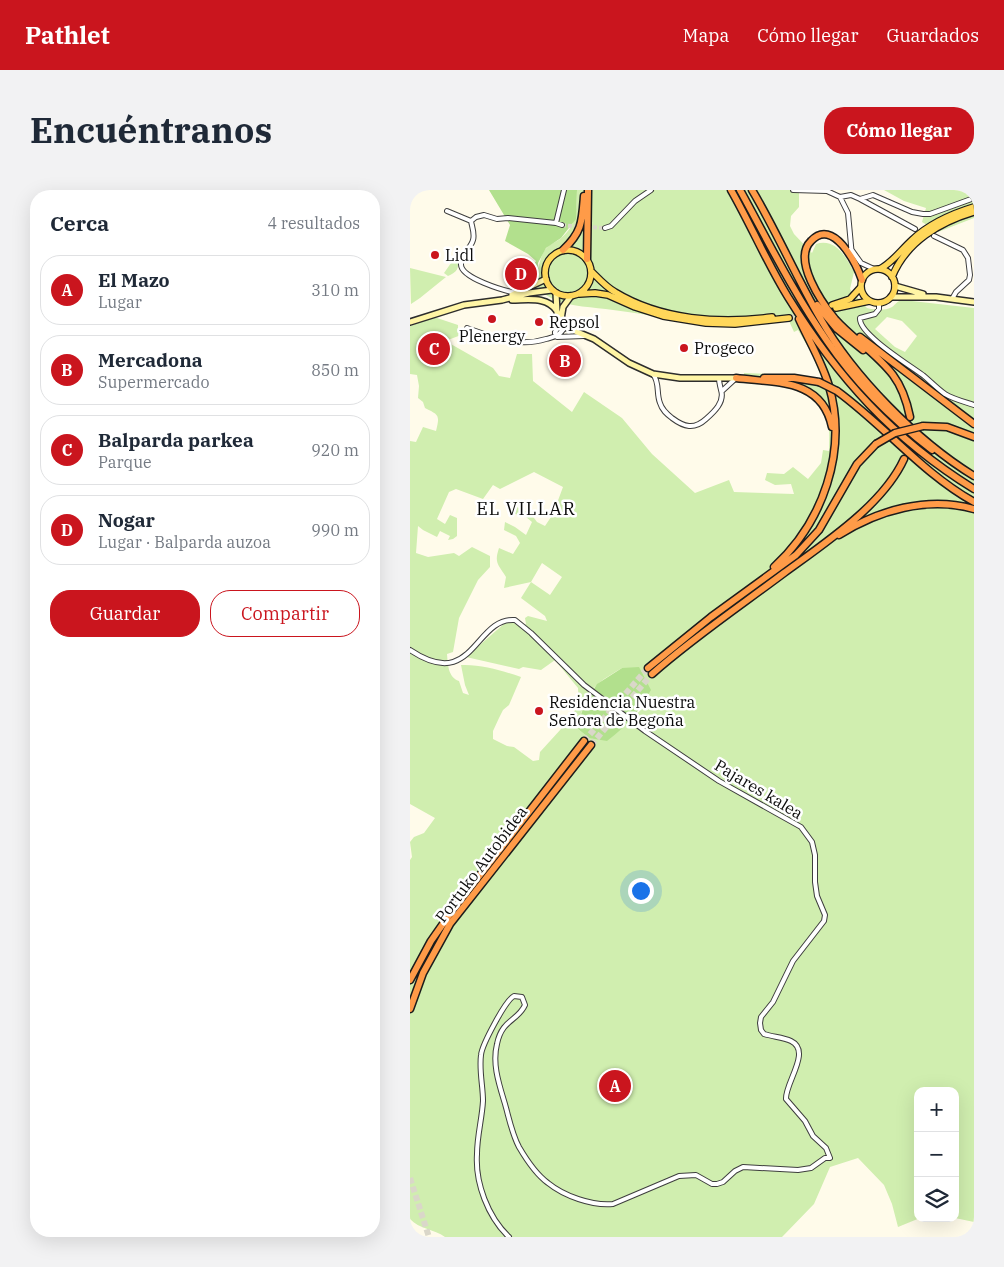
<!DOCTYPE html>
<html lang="es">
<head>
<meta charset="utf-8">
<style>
	body { margin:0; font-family:"IBM Plex Serif",serif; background:#f2f2f3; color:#1f2937 }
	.controls { position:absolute; right:15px; bottom:15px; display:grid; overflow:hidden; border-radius:10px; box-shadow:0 5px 20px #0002 }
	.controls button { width:45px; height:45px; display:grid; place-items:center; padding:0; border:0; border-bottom:1px solid #e0e1e3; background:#fff; color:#1f2937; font:25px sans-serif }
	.you { position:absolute; left:230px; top:700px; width:18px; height:18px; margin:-12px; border:4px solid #fff; border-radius:50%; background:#1a73e8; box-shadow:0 0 0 8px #1a73e833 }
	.badge { display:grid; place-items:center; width:32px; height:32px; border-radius:50%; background:#ca151e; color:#fff; font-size:16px; font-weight:700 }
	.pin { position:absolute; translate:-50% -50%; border:2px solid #fff; box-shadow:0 1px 5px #0006 }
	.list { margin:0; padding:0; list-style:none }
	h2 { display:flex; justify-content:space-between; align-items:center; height:65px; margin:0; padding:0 20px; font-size:21px }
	h2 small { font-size:16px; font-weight:400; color:#747a83 }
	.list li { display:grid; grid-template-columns:32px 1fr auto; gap:15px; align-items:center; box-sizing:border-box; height:70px; margin:0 10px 10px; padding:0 10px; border:1px solid #e0e1e3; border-radius:20px }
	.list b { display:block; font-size:19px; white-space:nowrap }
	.list p { margin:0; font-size:16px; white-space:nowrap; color:#747a83 }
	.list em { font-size:16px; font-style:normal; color:#747a83 }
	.actions { display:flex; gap:10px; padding:15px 20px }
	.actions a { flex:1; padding:11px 0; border:1px solid #ca151e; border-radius:20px; text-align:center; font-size:18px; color:#ca151e }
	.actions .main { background:#ca151e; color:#fff }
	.icon { flex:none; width:28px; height:28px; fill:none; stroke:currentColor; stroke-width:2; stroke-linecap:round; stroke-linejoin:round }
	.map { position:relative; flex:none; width:564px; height:1047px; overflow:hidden; border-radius:20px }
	header { display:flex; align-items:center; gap:30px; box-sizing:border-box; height:70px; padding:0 25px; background:#ca151e; color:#fff }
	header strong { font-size:24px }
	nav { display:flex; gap:28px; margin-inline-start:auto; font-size:18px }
	.intro { display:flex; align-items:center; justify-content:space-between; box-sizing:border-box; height:120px; padding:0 30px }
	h1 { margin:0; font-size:35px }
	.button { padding:12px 22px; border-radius:20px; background:#ca151e; color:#fff; font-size:18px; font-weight:700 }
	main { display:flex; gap:30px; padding:0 30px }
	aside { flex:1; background:#fff; border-radius:20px; box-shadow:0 5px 20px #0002 }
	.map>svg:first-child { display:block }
	.green { fill:#d0eeaf; fill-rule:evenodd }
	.forest { fill:#b2e08d }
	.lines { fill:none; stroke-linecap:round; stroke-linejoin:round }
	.street-tunnel { stroke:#dad7c9; stroke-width:4; stroke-dasharray:4 2; stroke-linecap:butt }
	.primary-tunnel { stroke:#dad7c9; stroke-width:5.5; stroke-dasharray:5.5 3; stroke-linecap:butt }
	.highway-tunnel { stroke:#dad7c9; stroke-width:6; stroke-dasharray:6 3; stroke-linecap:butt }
	.street-casing { stroke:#3e3e3e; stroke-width:6 }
	.secondary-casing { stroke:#2d2d2d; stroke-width:8 }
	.primary-casing { stroke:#1c1c1c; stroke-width:8 }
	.highway-casing { stroke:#1c1c1c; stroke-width:9 }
	.street { stroke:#fff; stroke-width:4 }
	.secondary { stroke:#fff5a5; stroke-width:5 }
	.primary { stroke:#ffd75a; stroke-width:5.5 }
	.highway { stroke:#ff9b48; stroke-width:6 }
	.highway-bridge-casing { stroke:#1c1c1c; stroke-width:9; stroke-linecap:butt }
	.highway-bridge { stroke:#ff9b48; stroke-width:6 }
	.poi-dot { fill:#ca151e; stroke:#fff; stroke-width:2 }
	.labels { text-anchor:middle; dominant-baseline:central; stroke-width:5; stroke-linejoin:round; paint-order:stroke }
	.poi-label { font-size:16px; fill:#0b0b0b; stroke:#fff; text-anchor:start }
	.street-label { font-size:16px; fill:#0b0b0b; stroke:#fff }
	.neighbourhood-label { font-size:18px; letter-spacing:1px; fill:#0b0b0b; stroke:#fff }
</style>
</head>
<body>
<header>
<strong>Pathlet</strong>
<nav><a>Mapa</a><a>Cómo llegar</a><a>Guardados</a></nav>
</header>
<div class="intro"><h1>Encuéntranos</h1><a class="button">Cómo llegar</a></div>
<main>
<aside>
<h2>Cerca<small>4 resultados</small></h2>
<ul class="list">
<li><span class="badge">A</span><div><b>El Mazo</b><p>Lugar</p></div><em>310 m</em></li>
<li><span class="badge">B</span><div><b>Mercadona</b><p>Supermercado</p></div><em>850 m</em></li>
<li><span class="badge">C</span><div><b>Balparda parkea</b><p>Parque</p></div><em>920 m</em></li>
<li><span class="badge">D</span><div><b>Nogar</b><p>Lugar · Balparda auzoa</p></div><em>990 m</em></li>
</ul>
<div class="actions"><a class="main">Guardar</a><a>Compartir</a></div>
</aside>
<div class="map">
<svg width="564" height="1047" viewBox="0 0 564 1047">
	<rect width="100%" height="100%" fill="#fffbea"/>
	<path class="green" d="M167,0H389V17L381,26L380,36L384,44L402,63L406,54C426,48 436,67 444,82L440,99L457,118C465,120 475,121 482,117C486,114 487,111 493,110L564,118V1032L545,1028V901H508V1028H510L488,1037L482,1014L474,995L448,968L420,977L404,1014L372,1047H35C24,1039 9,1039 0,1029V670L2,667L0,652L4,647L14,643L25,628L0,614V251L6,252L13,237L26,241C30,225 29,225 15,218L13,212L8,208L9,196L7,185L0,184V136L24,127L48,135V141L51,145L38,150L39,153L83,178L89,186L100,188L107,164H122L123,191L162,222L174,202L212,228L242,264L285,303L319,290L324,302L384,304L381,294L365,295L355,290L357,283L374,284L383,277L398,289L411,273L413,260L419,261C419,252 420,242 418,234C409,195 366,196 334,192V183L390,185L412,189L401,162L388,140L384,142L379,131C320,138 261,128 203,120C184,117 160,117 143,109C134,105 129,98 122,93C129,83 128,72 134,61C138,55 144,53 150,49C168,34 166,21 167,0ZM477,127L492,131L507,146L495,162L485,157L465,139ZM124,282L153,297L143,324L135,336L127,332L121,324L105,316L102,323L116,327L122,332L116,345L105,337L95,332L94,340L106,346L110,353L103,364L89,358C84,373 88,374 96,387L94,398L121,392L111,408L135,426L137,431L118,426L115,428L116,434L110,437L104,433H95L56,467L109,479L113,477L131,480L145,470L168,498L169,515L151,539L130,562L129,570L123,571L104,557L97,556L83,549V541L89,528L93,520L99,515L111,487C93,481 71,474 51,475L55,495L59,505L53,503L49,491C38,487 38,475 37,464L43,462L49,428L68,390L80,377V366L62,357L49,366L44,363L18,367L6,363L8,336L13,340L27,347L30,341L40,346L38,350L43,349L47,346V328L40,325L35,334L27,329L39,302L46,299L73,309L83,295L90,299ZM132,373L152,387L140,405L121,392ZM212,478L233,514L229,522L179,548L168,539C170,524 176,503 189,493C196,487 204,483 212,478Z
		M474,0H557L564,3V28L528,42L512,32L516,18L494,11Z
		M46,66L50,68C46,78 51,80 38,86L34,83Z
		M0,78L36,87L10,108L1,114Z"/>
	<path class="forest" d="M79,0H167L166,29L151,48L136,58L128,73L127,85L122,93L111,97L126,71L118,64L95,51L100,35Z
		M229,477L241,500C226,525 220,533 197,551L179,548L168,539L170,527L176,511L187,494L212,478Z"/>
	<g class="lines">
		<path class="street-tunnel" d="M152,35L170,37
			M177,37L195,38"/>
		<path class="primary-tunnel" d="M379,128L426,118"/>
		<path class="highway-tunnel" d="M495,265L499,250L500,227
			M174,551L238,478
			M181,555L242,484
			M0,988L19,1047
			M0,1040L2,1047"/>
		<defs>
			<path id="street" d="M383,0L417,1L430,7L438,23L442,66
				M430,7L441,5L450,9L505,39
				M450,9L463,5L502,22L513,24H520L564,8
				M37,21L61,31
				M61,31C62,37 65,44 63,50C61,58 51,65 51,74C50,88 95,101 107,103
				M61,31L66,27L74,25L87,29L98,28L146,33L152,35
				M146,33L154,0
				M195,38L201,36L225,11L241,0
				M524,46L553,60L558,68L560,85L559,90L546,102L542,109
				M441,59L451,73L464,79
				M469,113V119L465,124L450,128C448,144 501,176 514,186C521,192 528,199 535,204C543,209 555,212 564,215
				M57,138C83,147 108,158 136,149C146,146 148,147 155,137
				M145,142L147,147L174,146
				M145,143L151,129
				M243,184C250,193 246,203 250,213C252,220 257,224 262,228C274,237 284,240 296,229C304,222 315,212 311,200C310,195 309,193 309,188
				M312,201L325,189
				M0,460C64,503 64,427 105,430L121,443L174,495L235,541L309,591L391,637L402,652L405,665V692L407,706L415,725L414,731L383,771L363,812L351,827L350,833L351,840L354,844C363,847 373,847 381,851C402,861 375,893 376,909L395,931L403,946L416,958L420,968H415L401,978L388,980L333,977L325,981L313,992L307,994H302L286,985L269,986L203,1014C182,1016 154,1006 138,993C127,985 116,969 109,957C102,944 99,928 95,914C89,894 82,874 87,854C92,829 108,831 115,815L112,807L104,806C95,811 72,855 71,865C69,881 73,896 73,911C72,929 67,946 67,964C65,993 78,1027 99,1047"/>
			<path id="secondary" d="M485,96L513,104
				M146,103L147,122L155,137L184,149L219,173L243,184L270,188H326
				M102,105L136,89
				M481,107H526L564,112
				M102,110C118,110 137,106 147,121
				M151,129L153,117L161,106
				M0,132L54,115L92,110L119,103L142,100"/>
			<path id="primary" d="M135 83a23 23 0 1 1 46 0a23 23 0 1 1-46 0Z
				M451 96a17 17 0 1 1 34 0a17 17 0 1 1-34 0Z
				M470,79C483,72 491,60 502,50C519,34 541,24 564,17
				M182,82C189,89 196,97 205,102C251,130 310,134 362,127
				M482,87C496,52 530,32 564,22
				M169,104L185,103L198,105L225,117L253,126L296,133L325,134L379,128
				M422,115L440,109L450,98
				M426,118L459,111"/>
			<path id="highway" d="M321,0C341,35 357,73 378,107C428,188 483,249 564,299
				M330,0C358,51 384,104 417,151C445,192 482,229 522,260
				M342,0C367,42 386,87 410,128C444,187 507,251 564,286
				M153,60C172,42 172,32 174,6
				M177,69L178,0
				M452,90C446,73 423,27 401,51C382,70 412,113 425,129C443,149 466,163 483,185C492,197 497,212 500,227
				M407,115L427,139L453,160
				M450,147L564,234
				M326,188C365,193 412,188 422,237
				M354,188H384L409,192
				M427,201C475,236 512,283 564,312
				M513,236L537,237L564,247
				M429,345C468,320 518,306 564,319
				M364,377C413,332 438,261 419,196C412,172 399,151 389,129
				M238,478L301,427L386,365L409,340L447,274L466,254
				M242,484C284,447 330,416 374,383C415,353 473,315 494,269
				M0,790L21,751L42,721L174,551
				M0,819L13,783L40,734L181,555"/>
		</defs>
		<use href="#street" class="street-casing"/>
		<use href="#secondary" class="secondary-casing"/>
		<use href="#primary" class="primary-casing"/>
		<use href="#highway" class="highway-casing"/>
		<use href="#street" class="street"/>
		<use href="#secondary" class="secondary"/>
		<use href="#primary" class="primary"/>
		<use href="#highway" class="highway"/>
		<defs>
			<path id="highway-bridge" d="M409,192L427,201
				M466,254L485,243L513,236"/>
		</defs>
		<use href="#highway-bridge" class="highway-bridge-casing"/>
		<use href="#highway-bridge" class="highway-bridge"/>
	</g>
	<g class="poi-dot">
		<circle cx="25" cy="65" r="5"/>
		<circle cx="82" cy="129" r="5"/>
		<circle cx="129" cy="132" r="5"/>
		<circle cx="274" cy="158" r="5"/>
		<circle cx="129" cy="521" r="5"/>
	</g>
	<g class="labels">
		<g class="poi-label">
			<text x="35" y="65">Lidl</text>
			<text x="139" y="132">Repsol</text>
			<text x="82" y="146" text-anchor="middle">Plenergy</text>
			<text x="284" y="158">Progeco</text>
			<text x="139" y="512">Residencia Nuestra<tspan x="139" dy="18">Señora de Begoña</tspan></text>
		</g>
		<g class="street-label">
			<text transform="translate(349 599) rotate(31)">Pajares kalea</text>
			<text transform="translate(71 674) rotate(-53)">Portuko Autobidea</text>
		</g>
		<g class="neighbourhood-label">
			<text x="116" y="318">EL VILLAR</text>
		</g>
	</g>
</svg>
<div class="controls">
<button>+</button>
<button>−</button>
<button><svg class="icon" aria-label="layers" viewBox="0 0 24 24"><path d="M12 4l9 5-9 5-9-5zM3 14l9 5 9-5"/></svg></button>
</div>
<div class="you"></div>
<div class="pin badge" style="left:205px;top:896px">A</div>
<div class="pin badge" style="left:155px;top:171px">B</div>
<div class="pin badge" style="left:24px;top:159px">C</div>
<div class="pin badge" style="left:111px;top:84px">D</div>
</div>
</main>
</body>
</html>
